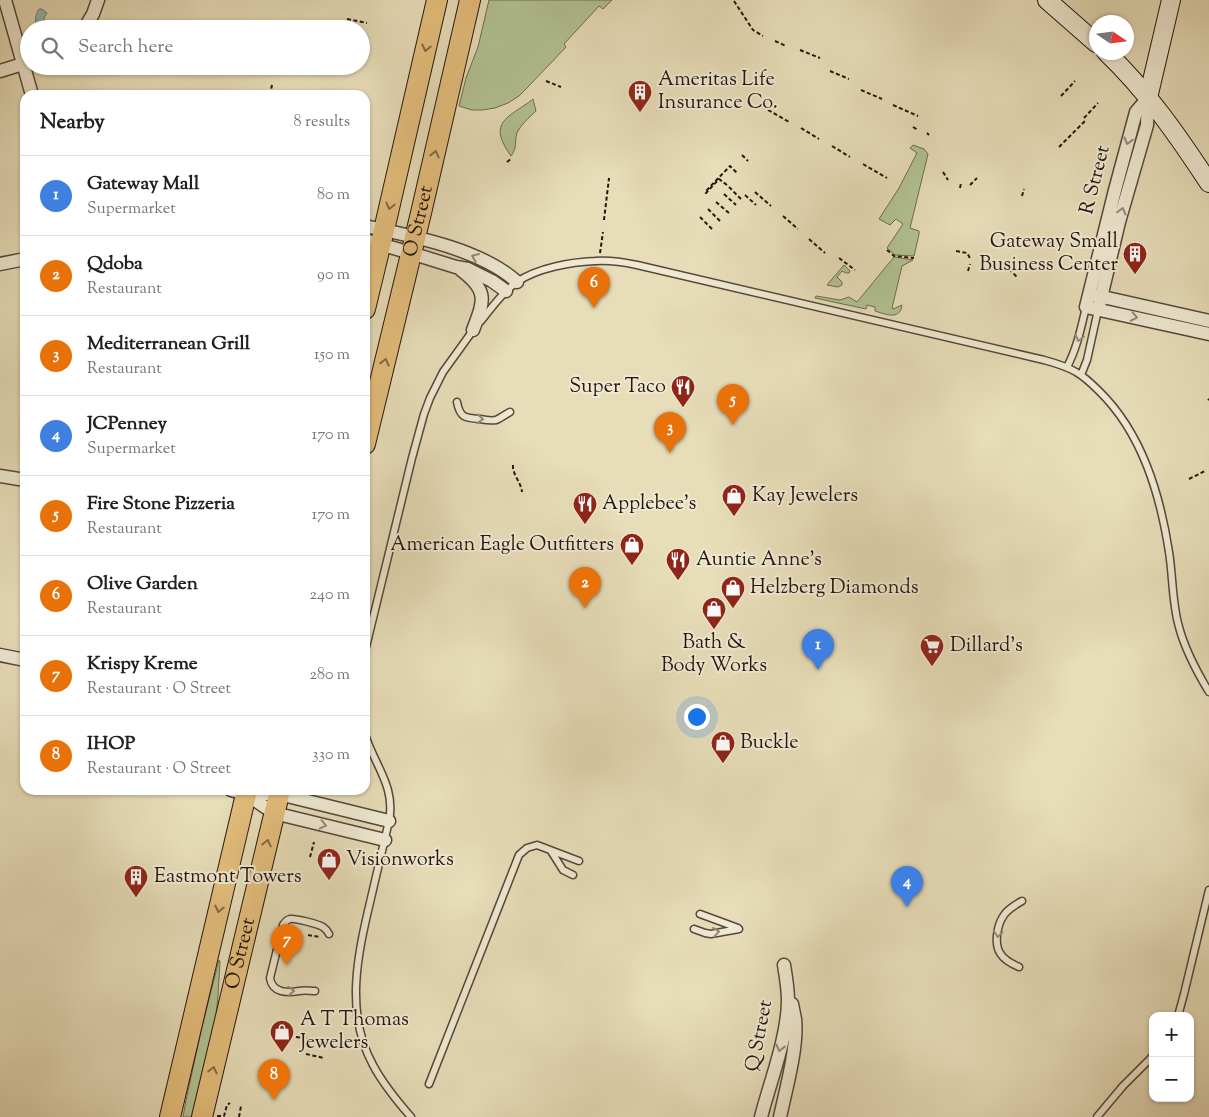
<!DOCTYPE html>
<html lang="en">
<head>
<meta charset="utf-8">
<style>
	body { margin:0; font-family:"Sorts Mill Goudy",serif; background:#f2f2f2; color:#202124 }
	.controls { position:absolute; right:15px; bottom:15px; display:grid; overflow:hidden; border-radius:10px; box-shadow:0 1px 4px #0004 }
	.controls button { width:45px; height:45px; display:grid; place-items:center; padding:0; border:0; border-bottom:1px solid #e0e0e0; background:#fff; color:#202124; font:25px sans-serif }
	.compass { position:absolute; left:1089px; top:15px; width:45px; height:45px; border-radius:50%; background:#fff; box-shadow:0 1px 4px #0004; rotate:103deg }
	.you { position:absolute; left:696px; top:716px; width:18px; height:18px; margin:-12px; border:4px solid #fff; border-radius:50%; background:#1a73e8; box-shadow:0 0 0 8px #1a73e833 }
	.badge { display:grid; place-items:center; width:32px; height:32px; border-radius:50%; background:#7c3aed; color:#fff; font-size:16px; font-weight:700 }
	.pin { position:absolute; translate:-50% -41px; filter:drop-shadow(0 1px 2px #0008) }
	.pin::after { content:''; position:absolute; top:26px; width:18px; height:15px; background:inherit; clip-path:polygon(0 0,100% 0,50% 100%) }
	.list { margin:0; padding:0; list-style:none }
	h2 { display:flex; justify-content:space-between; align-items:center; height:65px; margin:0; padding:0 20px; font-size:21px }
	h2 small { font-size:16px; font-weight:400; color:#757577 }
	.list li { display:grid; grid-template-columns:32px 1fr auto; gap:15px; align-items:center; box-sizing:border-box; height:80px; padding:0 20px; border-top:1px solid #e0e0e0 }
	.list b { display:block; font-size:19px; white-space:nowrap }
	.list p { margin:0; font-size:16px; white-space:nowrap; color:#757577 }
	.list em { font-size:16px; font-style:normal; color:#757577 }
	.icon { flex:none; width:28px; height:28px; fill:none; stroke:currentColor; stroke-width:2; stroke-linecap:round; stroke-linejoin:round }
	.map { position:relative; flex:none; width:1209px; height:1117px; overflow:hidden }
	.search { position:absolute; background:#fff; box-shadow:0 1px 4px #0004; left:20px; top:20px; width:350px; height:55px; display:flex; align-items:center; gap:12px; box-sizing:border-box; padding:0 18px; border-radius:28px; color:#757577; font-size:19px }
	.panel { position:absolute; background:#fff; box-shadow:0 1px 4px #0004; left:20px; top:90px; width:350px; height:705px; border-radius:15px }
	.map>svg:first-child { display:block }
	.green { fill:#b2c292; stroke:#6b6c50 }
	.water { fill:#97bcae; stroke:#697a6e }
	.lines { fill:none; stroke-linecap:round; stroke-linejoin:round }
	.service-casing { stroke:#55483a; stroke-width:9 }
	.minor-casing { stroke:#55483a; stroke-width:15 }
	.secondary-casing { stroke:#24160f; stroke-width:20 }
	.primary-casing { stroke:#24160f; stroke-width:22 }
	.path { stroke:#24160f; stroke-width:2; stroke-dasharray:4 2.5; stroke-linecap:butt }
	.service { stroke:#efe9d2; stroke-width:6 }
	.minor { stroke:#efe9d2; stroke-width:12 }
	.secondary { stroke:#efe9d2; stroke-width:18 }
	.primary { stroke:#e4be7c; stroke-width:20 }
	.oneway { stroke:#846a46 }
	.oneway2 { stroke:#948a7a }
	.labels { text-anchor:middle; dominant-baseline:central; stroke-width:4; stroke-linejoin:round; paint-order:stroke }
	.poi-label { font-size:20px; fill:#24160f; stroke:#efe9d2; text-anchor:start }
	.street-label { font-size:20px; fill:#24160f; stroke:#efe9d2 }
</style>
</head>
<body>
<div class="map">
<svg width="1209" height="1117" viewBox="0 0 1209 1117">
	<rect width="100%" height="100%" fill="#e7ddb9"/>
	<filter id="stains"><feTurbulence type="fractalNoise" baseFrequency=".004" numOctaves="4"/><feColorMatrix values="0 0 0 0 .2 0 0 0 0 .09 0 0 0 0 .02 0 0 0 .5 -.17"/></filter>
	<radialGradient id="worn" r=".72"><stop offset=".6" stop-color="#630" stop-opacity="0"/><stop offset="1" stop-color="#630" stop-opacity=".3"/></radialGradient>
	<path class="green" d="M489,0H612L603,9L599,6L564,44L566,47L527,88L519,96L508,103L495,108L482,110H472L459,106L466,78L478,47Z
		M533,99L536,111C529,118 521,124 517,133C514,142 518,147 511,156C486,121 509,118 533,99Z
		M913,145L924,149L928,154L910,228L919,231V234L914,256L895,255L887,248L903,224L896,219L890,225L879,219L899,188L917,153L910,148Z
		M894,257L913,260L902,266L892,308L893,309L902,305C900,321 885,314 875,311V307L867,305L866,309L815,298L816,296L840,300L849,297L857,302Z
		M844,265L850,271L849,273H846L842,271L837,277L842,282V285L838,287L827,285Z
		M219,960L220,961L218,996L215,1026L193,1117H183L186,1100L202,1027Z"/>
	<path class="water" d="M39,9H42L47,13L44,18L46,26L43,29L38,28C34,21 35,16 39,9Z"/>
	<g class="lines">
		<defs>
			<path id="service" d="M481,321C492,307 503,292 517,282C537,268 571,262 595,261C609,260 623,262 637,265L1044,360C1055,363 1066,366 1076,372C1085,377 1092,384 1099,391C1142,433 1160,494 1169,552C1173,577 1172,603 1179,627C1185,650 1197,672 1209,692
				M1067,367C1077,348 1081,328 1086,307
				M1081,375L1087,360L1098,310
				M457,402C460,418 465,418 480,419C485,420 491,421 496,420C501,418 506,414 510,412
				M365,651L412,458L424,414L430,398L443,372L474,329
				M365,734C374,765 396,786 389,821C383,847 377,872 371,898C358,953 344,1012 373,1065C383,1084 397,1101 411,1117
				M551,851L563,870L573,875
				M700,914L738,928
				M694,929L705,933L711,934L739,929
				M1019,967C1012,964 1004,960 1000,953C994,943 997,925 1004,915C1008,909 1015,905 1022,901
				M315,991C310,991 304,990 299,991C287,993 272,993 270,978L283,925C285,922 286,920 290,919C295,918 318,924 323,927C326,929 327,930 329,934
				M1178,1016L1184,994L1209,890
				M429,1084L519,855L527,848L537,845L579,861
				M1097,1117L1123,1086L1153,1056"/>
			<path id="minor" d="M5,0L32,95
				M84,29L93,14L98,0
				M0,71L29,62
				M1148,98L1136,112L1115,190L1086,307L1209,334
				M365,226C412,236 481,249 517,282
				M365,240L411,253L456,267L468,269L492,281L506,291
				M0,264L25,259
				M461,270C489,291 484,301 473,330
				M1094,295L1209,321
				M1098,310L1119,222L1147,125L1148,98
				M0,476L25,480
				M0,655L25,660
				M231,790L246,794H279L389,821
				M246,794L274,813L385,840
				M761,1117C770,1082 788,1036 788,1000C788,989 786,977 784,965
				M780,1117C786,1089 798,1047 795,1019C794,1014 793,1009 792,1004"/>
			<path id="secondary" d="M1047,0L1096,43
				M1106,52C1147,91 1178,136 1209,183
				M1148,98L1171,0"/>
			<g id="primary">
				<path d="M365,309L384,230L437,0"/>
				<path id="s1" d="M365,444L421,213L470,0"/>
				<path d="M170,1117L247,790"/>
				<path id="s2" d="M202,1117L280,790"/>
			</g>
		</defs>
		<use href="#service" class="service-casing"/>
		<use href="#minor" class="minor-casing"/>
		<use href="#secondary" class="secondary-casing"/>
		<use href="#primary" class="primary-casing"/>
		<path class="path" d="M734,1L753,30L763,36
			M347,19L367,23
			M775,41L786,46
			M800,50L820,58
			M830,71L849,79
			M546,81L561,87
			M861,90L882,99
			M270,95L272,85
			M1061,96L1075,81
			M893,105L918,116
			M768,110L789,122
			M1084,118L1098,103
			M913,127L918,130
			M801,128L819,139
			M927,133L929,135
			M832,146L850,157
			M1059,147L1086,120
			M742,155L748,161
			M507,162L512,158
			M863,164L887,178
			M943,172L948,180
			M727,185L719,179L706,193L705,192L730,166L737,173
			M970,185L977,178
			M729,187L741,199
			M960,188L961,183
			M755,192L771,206
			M724,194L736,205
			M745,195L756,205
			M1022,196L1024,189
			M716,202L729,213
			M708,209L721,222
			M783,216L798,229
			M700,217L713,230
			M604,220L609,178
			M1017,237L1027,239
			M809,239L825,253
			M887,250L894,256L914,258
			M956,251L967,253L971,260
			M600,253L603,232
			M839,258L855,270
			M1009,269L1017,277
			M968,271L970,264
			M1208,399L1209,400
			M513,465C512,474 521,482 522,492
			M1189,479L1205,471
			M310,857L314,842
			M308,935L320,937
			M296,1037L309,1039
			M306,1054L324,1058
			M217,1116H224L227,1105L230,1103
			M239,1117L241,1106"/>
		<use href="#service" class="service"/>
		<use href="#minor" class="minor"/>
		<use href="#secondary" class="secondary"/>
		<use href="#primary" class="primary"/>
	</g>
	<defs><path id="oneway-chevron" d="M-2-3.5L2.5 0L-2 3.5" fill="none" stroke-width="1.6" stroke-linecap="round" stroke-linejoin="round" transform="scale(1.25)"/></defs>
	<g class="oneway">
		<use href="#oneway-chevron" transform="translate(426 48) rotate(103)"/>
		<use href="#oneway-chevron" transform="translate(435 154) rotate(-77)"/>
		<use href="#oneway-chevron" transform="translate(390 206) rotate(103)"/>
		<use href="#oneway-chevron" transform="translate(385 362) rotate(-76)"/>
		<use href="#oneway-chevron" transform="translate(267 843) rotate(-77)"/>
		<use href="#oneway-chevron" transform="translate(219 909) rotate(103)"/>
		<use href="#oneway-chevron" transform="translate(213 1070) rotate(-77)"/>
	</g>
	<g class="oneway2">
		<use href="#oneway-chevron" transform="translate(1128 141) rotate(105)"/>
		<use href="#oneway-chevron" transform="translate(1122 211) rotate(-75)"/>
		<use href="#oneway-chevron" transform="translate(475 257) rotate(-157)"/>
		<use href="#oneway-chevron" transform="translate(1134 317) rotate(12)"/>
		<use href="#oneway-chevron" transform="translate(1079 338) rotate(105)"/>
		<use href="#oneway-chevron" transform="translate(480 419) rotate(5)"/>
		<use href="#oneway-chevron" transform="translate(323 825) rotate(13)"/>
		<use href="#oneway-chevron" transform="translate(716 932) rotate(-7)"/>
		<use href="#oneway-chevron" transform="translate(998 934) rotate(97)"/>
		<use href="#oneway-chevron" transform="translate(291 991) rotate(-3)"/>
		<use href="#oneway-chevron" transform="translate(780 1048) rotate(104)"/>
	</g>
	<defs>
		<symbol id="building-pin" viewBox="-11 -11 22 30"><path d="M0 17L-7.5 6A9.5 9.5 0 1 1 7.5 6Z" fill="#8f2418" stroke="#efe9d2"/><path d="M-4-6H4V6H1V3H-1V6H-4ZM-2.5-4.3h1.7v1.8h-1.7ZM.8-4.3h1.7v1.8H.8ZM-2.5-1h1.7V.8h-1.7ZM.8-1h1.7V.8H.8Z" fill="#fff"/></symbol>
		<symbol id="restaurant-pin" viewBox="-11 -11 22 30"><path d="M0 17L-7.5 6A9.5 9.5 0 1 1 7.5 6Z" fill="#8f2418" stroke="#efe9d2"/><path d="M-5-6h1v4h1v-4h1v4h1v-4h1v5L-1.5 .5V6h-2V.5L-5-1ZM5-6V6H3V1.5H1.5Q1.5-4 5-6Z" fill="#fff"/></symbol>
		<symbol id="shop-pin" viewBox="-11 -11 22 30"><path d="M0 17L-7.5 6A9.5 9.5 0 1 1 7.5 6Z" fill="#8f2418" stroke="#efe9d2"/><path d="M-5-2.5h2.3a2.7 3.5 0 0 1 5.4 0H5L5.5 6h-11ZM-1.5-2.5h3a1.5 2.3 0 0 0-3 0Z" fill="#fff"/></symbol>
		<symbol id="supermarket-pin" viewBox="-11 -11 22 30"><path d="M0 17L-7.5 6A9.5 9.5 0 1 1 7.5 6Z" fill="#8f2418" stroke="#efe9d2"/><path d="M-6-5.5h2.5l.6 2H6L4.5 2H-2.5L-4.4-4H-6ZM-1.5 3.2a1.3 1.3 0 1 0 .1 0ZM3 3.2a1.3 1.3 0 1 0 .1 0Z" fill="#fff"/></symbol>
	</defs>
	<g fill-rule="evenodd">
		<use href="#building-pin" x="626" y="78" width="28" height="38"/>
		<use href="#building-pin" x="1121" y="240" width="28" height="38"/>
		<use href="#restaurant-pin" x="669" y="373" width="28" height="38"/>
		<use href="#shop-pin" x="720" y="482" width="28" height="38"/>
		<use href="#restaurant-pin" x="571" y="490" width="28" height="38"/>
		<use href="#shop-pin" x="618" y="531" width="28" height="38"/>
		<use href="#restaurant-pin" x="664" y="546" width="28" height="38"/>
		<use href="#shop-pin" x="719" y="574" width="28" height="38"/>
		<use href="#shop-pin" x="700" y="595" width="28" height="38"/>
		<use href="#supermarket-pin" x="918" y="632" width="28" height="38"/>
		<use href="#shop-pin" x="709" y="729" width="28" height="38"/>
		<use href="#shop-pin" x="315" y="846" width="28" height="38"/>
		<use href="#building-pin" x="122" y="863" width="28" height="38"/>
		<use href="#shop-pin" x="268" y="1018" width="28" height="38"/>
	</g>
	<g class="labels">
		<g class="poi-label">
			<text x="658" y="80">Ameritas Life<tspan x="658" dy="23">Insurance Co.</tspan></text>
			<text x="1118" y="242" text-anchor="end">Gateway Small<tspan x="1118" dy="23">Business Center</tspan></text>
			<text x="666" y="387" text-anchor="end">Super Taco</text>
			<text x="752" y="496">Kay Jewelers</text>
			<text x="602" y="504">Applebee's</text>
			<text x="614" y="545" text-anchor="end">American Eagle Outfitters</text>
			<text x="696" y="560">Auntie Anne's</text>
			<text x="750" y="588">Helzberg Diamonds</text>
			<text x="714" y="643" text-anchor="middle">Bath &amp;<tspan x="714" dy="23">Body Works</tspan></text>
			<text x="950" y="646">Dillard's</text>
			<text x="740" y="743">Buckle</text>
			<text x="346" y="860">Visionworks</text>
			<text x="154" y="877">Eastmont Towers</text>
			<text x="300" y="1020">A T Thomas<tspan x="300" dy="23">Jewelers</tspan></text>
		</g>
		<g class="street-label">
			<text transform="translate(1096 180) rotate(-76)">R Street</text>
			<text stroke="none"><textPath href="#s1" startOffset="229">O Street</textPath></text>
			<text stroke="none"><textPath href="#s2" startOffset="168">O Street</textPath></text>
			<text transform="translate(760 1036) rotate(-79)">Q Street</text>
		</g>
	</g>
	<rect width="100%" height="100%" filter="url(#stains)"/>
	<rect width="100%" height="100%" fill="url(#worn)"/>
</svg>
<div class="controls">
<button>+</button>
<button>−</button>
</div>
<svg class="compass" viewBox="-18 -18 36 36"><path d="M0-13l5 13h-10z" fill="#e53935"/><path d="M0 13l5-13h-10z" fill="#757577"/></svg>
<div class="you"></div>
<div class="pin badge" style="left:818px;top:670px;background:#3f7fe0">1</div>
<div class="pin badge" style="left:585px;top:608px;background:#e8710a">2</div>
<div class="pin badge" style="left:670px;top:453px;background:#e8710a">3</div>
<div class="pin badge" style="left:907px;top:907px;background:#3f7fe0">4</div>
<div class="pin badge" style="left:733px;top:425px;background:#e8710a">5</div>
<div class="pin badge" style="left:594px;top:308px;background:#e8710a">6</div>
<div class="pin badge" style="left:287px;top:965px;background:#e8710a">7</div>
<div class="pin badge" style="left:274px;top:1100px;background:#e8710a">8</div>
<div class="search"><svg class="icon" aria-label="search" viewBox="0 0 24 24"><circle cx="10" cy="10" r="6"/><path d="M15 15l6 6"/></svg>Search here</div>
<section class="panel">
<h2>Nearby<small>8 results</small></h2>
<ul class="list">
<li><span class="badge" style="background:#3f7fe0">1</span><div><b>Gateway Mall</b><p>Supermarket</p></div><em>80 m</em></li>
<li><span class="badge" style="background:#e8710a">2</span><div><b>Qdoba</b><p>Restaurant</p></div><em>90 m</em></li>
<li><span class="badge" style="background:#e8710a">3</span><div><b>Mediterranean Grill</b><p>Restaurant</p></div><em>150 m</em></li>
<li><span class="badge" style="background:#3f7fe0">4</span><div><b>JCPenney</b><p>Supermarket</p></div><em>170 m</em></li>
<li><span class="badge" style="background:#e8710a">5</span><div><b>Fire Stone Pizzeria</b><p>Restaurant</p></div><em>170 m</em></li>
<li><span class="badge" style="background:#e8710a">6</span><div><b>Olive Garden</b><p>Restaurant</p></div><em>240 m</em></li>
<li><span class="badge" style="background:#e8710a">7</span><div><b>Krispy Kreme</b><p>Restaurant · O Street</p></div><em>280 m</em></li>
<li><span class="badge" style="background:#e8710a">8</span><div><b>IHOP</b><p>Restaurant · O Street</p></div><em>330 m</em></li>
</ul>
</section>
</div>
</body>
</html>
